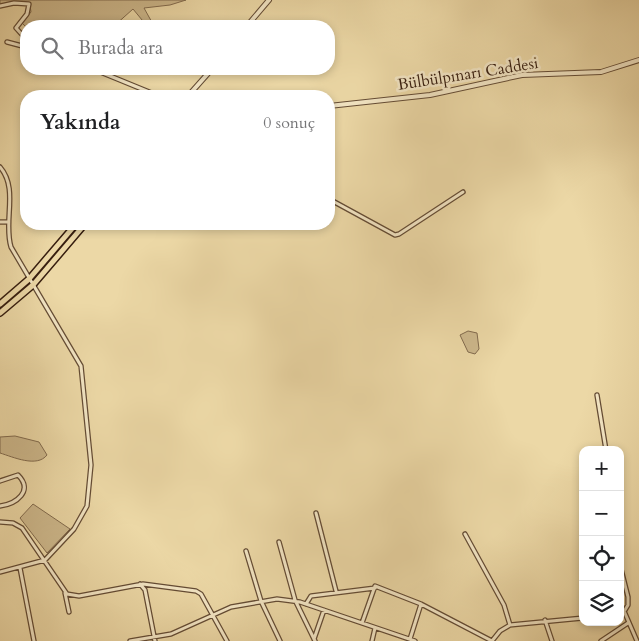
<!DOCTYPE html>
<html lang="tr">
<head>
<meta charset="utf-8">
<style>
	body { margin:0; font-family:Cardo,serif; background:#f2f2f2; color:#202124 }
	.controls { position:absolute; right:15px; bottom:15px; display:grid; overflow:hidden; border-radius:10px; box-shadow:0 2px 8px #0003 }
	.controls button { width:45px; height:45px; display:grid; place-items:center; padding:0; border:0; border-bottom:1px solid #e0e0e0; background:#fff; color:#202124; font:25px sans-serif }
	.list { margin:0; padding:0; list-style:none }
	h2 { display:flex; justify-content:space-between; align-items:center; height:65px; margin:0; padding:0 20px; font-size:21px }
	h2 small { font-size:16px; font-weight:400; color:#757577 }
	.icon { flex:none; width:28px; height:28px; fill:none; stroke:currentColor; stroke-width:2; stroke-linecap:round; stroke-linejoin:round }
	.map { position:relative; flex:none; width:639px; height:641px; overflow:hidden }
	.search { position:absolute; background:#fff; box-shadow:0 2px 8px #0003; left:20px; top:20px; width:315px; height:55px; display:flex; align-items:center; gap:12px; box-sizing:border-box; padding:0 18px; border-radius:20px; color:#757577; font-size:19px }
	.panel { position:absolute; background:#fff; box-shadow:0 2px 8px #0003; left:20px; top:90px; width:315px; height:140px; border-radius:20px }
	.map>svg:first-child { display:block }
	.green { fill:#cdb88c; stroke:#826b4e }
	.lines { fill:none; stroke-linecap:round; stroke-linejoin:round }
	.minor-casing { stroke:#644c35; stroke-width:5.5 }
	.tertiary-casing { stroke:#644c35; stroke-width:6 }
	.primary-casing { stroke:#371e0f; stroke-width:8 }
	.minor { stroke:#f3e6c5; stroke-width:3 }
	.tertiary { stroke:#f3e6c5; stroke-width:4 }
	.primary { stroke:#ecd8a6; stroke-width:5 }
	.labels { text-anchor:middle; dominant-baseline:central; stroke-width:5; stroke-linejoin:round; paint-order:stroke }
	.street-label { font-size:16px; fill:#371e0f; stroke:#f3e6c5 }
</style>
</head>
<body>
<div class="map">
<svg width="639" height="641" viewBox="0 0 639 641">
	<rect width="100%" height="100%" fill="#ecd8a6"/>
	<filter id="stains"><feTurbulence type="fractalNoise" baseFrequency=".004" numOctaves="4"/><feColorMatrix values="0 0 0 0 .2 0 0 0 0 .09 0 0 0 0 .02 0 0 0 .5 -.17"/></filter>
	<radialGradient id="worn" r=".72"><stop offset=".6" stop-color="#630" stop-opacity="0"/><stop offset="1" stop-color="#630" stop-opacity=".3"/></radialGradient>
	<path class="green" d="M0,0H186L170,5L144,8L154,26H147L133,9L114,26L26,27L22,23L31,12L30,5L22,2L0,5Z
		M468,331L477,333L479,349L475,354L468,352L460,335Z
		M15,436L39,442L47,455C37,468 13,457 0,453V437Z
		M33,504L70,529L47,553L20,518Z"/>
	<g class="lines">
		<defs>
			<path id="minor" d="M0,6L14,3L29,4L27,14L16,28L26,39
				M7,42L26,47
				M93,69L159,96
				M0,167C19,189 3,221 11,247L81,366L91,465L87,506L74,529L45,560L0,572
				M329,199L395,235L399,234L463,192
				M0,222H8
				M597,395L606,450
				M0,481L18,475C34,491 16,504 0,506
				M316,513L336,591
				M0,522L13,523L22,528L67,594L79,596L143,584L196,591L201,594L227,641
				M465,534L504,605L510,625
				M279,542L295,600L315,641
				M246,551L261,601L280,641
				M620,565L628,597V605L625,610L620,613
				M20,568L34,641
				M140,584L145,590L155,641
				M65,593L69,612
				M306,604L311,596L375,588
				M421,604L492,641L500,631L510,625L583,618
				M624,611L637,641
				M545,620L552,641
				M362,623L375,586L421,604L410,639
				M314,639L324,610
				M130,641L171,634L231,607L277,599L300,602L415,641
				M372,641L375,628
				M601,641L628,623"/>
			<path id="tertiary" d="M247,26L269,0
				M188,96L212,69
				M329,106L430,95L522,75L601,72L639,60"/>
			<path id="primary" d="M0,304L29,279L76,224
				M0,313L33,285L85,224"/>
		</defs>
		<use href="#minor" class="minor-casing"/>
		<use href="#tertiary" class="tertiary-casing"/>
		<use href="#primary" class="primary-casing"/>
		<use href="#minor" class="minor"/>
		<use href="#tertiary" class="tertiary"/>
		<use href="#primary" class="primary"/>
	</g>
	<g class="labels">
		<g class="street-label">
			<text transform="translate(468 74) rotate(-9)">Bülbülpınarı Caddesi</text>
		</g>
	</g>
	<rect width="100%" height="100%" filter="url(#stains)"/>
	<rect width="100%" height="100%" fill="url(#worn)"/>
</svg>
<div class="controls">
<button>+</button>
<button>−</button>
<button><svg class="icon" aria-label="locate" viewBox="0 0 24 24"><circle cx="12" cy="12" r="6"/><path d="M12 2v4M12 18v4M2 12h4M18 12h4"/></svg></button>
<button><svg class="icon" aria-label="layers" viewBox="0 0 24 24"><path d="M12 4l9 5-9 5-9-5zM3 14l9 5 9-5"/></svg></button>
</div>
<div class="search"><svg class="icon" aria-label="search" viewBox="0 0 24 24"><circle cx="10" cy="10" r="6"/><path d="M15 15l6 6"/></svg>Burada ara</div>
<section class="panel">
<h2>Yakında<small>0 sonuç</small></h2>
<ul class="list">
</ul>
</section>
</div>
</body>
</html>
